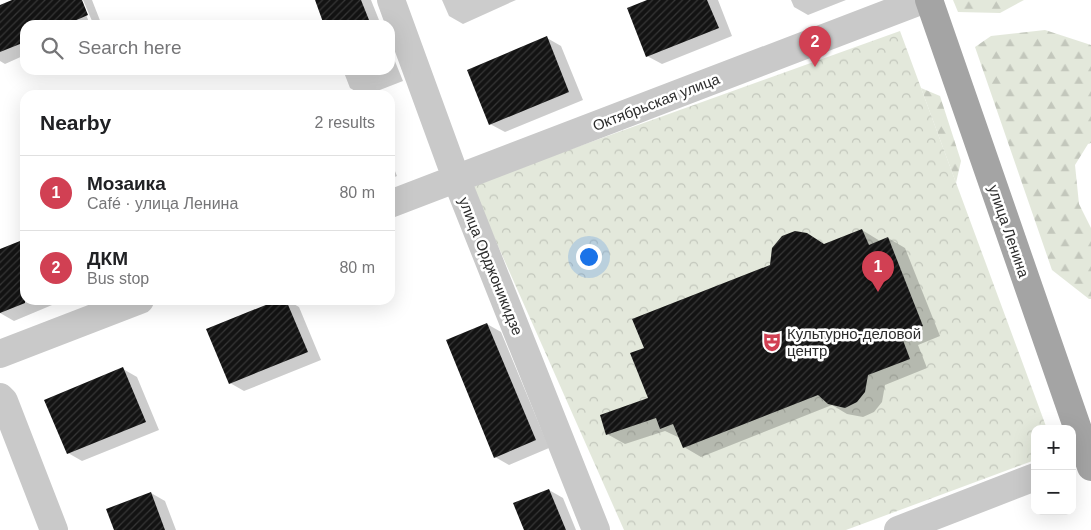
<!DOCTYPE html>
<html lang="en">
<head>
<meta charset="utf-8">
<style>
	body { margin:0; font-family:Helvetica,sans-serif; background:#f2f2f2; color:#202124 }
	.controls { position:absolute; right:15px; bottom:15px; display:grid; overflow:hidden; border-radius:10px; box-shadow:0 5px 20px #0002 }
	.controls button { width:45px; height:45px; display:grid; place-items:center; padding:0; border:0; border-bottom:1px solid #e0e0e0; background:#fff; color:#202124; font:25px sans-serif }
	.you { position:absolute; left:588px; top:256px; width:18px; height:18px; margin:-12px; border:4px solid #fff; border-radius:50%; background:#1a73e8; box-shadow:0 0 0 8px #1a73e833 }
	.badge { display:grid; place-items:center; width:32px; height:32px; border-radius:50%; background:#d14053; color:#fff; font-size:16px; font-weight:700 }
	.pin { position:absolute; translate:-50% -41px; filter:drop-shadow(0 1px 2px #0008) }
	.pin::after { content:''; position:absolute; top:26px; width:18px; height:15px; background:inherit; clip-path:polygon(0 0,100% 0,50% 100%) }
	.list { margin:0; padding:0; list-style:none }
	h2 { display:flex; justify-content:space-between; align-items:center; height:65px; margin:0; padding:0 20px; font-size:21px }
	h2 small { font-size:16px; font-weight:400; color:#757577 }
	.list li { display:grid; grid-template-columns:32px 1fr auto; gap:15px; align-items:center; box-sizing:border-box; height:75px; padding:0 20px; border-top:1px solid #e0e0e0 }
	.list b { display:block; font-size:19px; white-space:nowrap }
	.list p { margin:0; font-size:16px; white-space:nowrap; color:#757577 }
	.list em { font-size:16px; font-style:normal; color:#757577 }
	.icon { flex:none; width:28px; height:28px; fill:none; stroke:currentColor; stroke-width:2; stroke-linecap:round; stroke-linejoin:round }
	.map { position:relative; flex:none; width:1091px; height:530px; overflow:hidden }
	.search { position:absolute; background:#fff; box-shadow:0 5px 20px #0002; left:20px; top:20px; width:375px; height:55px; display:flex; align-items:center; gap:12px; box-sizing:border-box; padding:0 18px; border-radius:15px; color:#757577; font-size:19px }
	.panel { position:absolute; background:#fff; box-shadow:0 5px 20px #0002; left:20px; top:90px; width:375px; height:215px; border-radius:15px }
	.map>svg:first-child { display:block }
	.forest { fill:url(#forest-firs) }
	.park { fill:url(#park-crowns) }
	.shadow { fill:#0003 }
	.building { fill:url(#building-hatch) }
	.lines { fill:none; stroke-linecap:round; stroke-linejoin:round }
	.street { stroke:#c9c9c9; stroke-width:28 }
	.primary { stroke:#a4a4a4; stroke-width:28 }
	.labels { text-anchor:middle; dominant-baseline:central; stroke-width:5; stroke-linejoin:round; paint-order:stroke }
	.street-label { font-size:15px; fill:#2c2c2c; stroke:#fff }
	.poi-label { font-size:15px; fill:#2c2c2c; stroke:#fff; text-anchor:start }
</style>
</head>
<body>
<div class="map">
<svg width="1091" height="530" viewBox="0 0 1091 530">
	<defs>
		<pattern id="forest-firs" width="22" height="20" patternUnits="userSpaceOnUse" patternTransform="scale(1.25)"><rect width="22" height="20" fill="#e3e8db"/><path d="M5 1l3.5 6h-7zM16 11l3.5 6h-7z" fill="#c3c7bc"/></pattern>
		<pattern id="park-crowns" width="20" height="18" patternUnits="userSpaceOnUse" patternTransform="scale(1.25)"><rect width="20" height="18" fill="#e3e8db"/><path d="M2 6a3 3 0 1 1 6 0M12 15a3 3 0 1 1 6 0" fill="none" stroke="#c3c7bc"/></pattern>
		<pattern id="building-hatch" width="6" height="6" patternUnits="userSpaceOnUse" patternTransform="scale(1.25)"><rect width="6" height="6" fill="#131313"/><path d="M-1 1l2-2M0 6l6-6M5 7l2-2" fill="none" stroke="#363636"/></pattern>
	</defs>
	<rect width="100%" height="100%" fill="#fff"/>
	<path class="forest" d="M953,0H1024L1000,13L958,12Z
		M1045,30L1091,45V143L1088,144L1075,165L1079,204L1091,228V299H1089L1052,270L975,47L991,36Z
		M921,88L940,96L961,161L956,183Z"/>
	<path class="park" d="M900,31L1047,429H1035V460L846,530H624L471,185Z"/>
	<path class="shadow" d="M16,0H80L89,22L92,21L83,0H92L101,23L97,25H25V55L5,64L0,61V7Z
		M316,0H371L381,25H326Z
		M442,0H516L463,24L449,16Z
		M651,0H718L732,36L662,64L647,56Z
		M791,0H846L808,15L794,7Z
		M547,38L561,46L583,100L505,132L490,124Z
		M390,49L403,81L367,95H362L350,88L343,70H390Z
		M390,159L397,176L390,179Z
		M862,230L880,241L888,238L905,248L940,336L918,345L927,368L885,385L882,402L874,412L863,417L847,414L832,405L701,457L684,447L680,438L665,431L625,444L607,434L650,399L645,349L825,245Z
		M25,240V300H64L14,321L0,313V250Z
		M281,300H287L299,307L321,360L244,391L230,383Z
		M487,324L501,332L549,448L509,465L495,457Z
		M123,369L137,377L159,430L82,461L68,453Z
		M549,490L563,498L576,530H525Z
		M151,493L165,501L176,530H116Z"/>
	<path class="building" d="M12,0H82L88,15L65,25H25V42L0,52V5Z
		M315,0H361L371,25H324Z
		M647,0H707L719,28L646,57L627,8Z
		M547,36L569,92L489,125L467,70Z
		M862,229L869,245L888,237L923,326L901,335L910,359L868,375L865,392L857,402L845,408L828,404L818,395L683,448L673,424L660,429L656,418L606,435L600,415L648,398L630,353L644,348L632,319L770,265L772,248L782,236L795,231L807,233L824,244Z
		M25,239V303L0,313V249Z
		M278,300H286L308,352L229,384L206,329Z
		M487,323L536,440L494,458L446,340Z
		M123,367L146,422L67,454L44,400Z
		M549,489L566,530H524L513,503Z
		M151,492L165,530H114L106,509Z"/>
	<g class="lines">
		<path class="street" d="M391,0L456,178L596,530
			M390,204L923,0
			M0,354L140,300
			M0,397L4,401L54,530
			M898,530L1035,477"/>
		<path class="primary" d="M929,0L1091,467"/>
	</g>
	<defs>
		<symbol id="theatre-bare" viewBox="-9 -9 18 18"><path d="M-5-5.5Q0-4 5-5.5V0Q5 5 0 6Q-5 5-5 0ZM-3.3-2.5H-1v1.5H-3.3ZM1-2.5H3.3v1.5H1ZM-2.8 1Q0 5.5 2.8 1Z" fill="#d14053" stroke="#fff" stroke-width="2.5" paint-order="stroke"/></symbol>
	</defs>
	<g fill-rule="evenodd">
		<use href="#theatre-bare" x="758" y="328" width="28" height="28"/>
	</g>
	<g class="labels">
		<g class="street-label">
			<text transform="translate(656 102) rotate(-21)">Октябрьская улица</text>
			<text transform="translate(1009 231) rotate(71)">улица Ленина</text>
			<text transform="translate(491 266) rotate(68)">улица Орджоникидзе</text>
		</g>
		<g class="poi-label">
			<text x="787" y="333">Культурно-деловой<tspan x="787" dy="17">центр</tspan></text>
		</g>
	</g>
</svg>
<div class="controls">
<button>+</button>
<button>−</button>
</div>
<div class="you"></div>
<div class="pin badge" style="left:878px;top:292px">1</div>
<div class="pin badge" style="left:815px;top:67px">2</div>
<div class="search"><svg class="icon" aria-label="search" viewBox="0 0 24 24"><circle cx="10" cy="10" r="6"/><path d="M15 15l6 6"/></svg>Search here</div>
<section class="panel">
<h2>Nearby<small>2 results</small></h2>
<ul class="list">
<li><span class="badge">1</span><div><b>Мозаика</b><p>Café · улица Ленина</p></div><em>80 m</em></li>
<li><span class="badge">2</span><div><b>ДКМ</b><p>Bus stop</p></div><em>80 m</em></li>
</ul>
</section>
</div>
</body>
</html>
